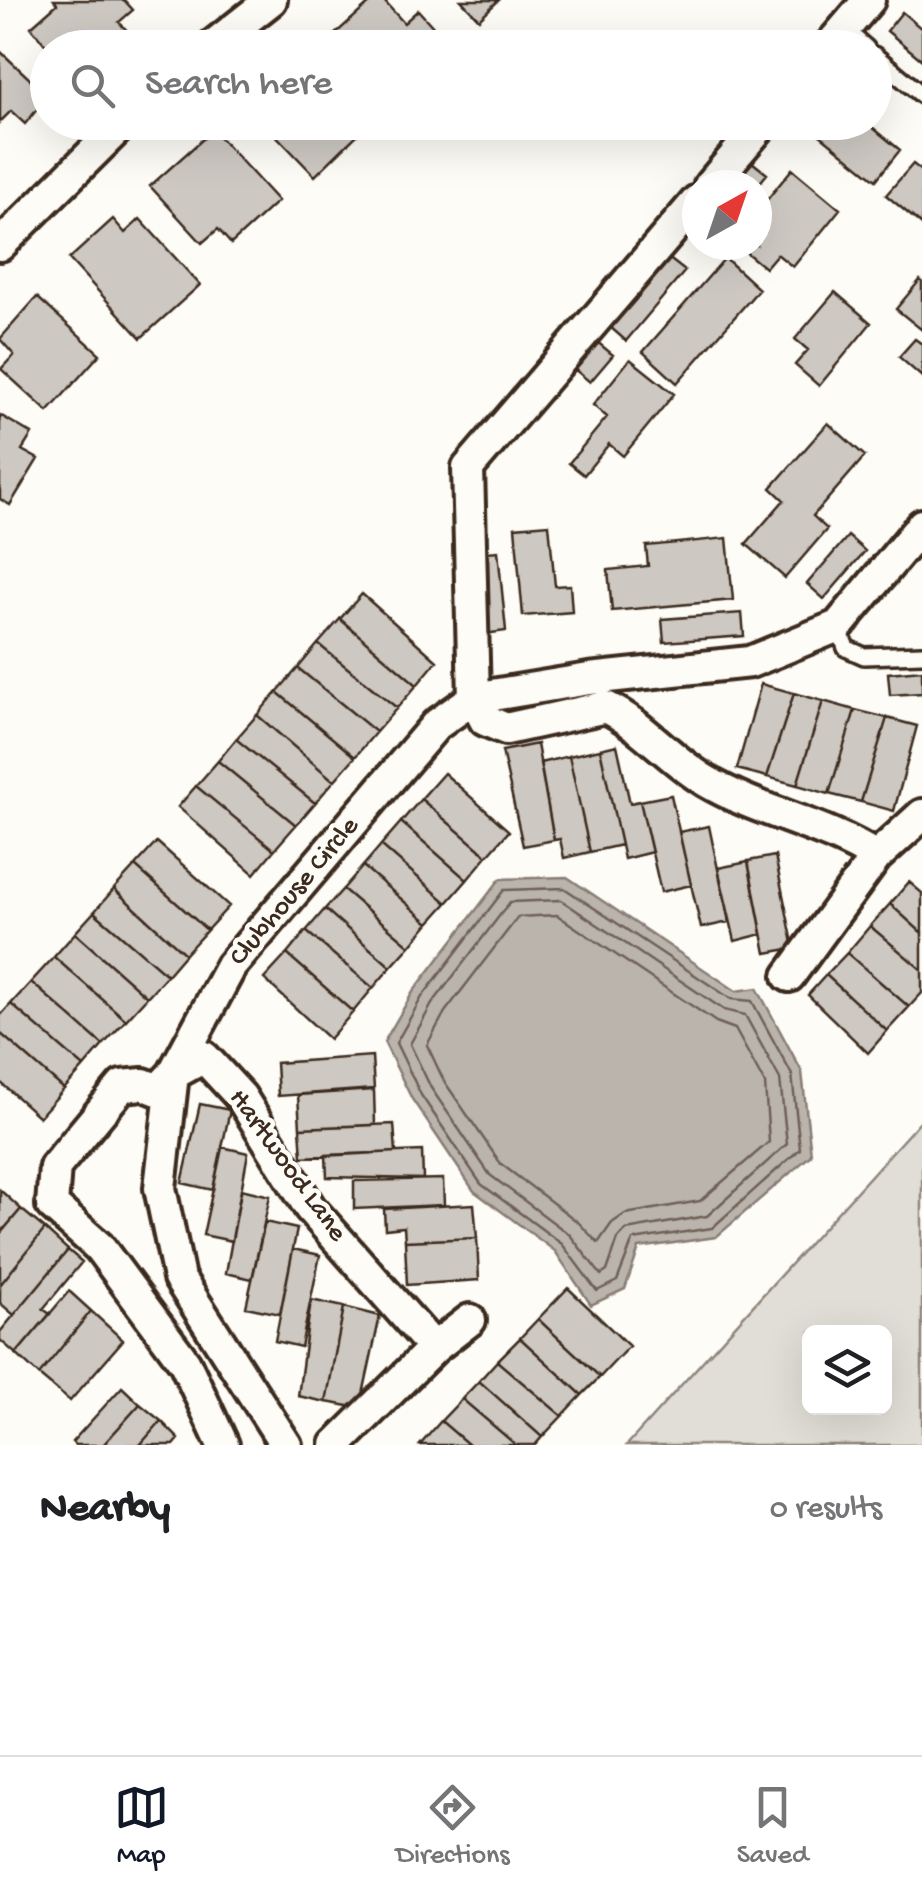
<!DOCTYPE html>
<html lang="en">
<head>
<meta charset="utf-8">
<style>
	body { margin:0; font-family:"Gochi Hand",sans-serif; background:#f6f6f6; color:#202124 }
	.controls { position:absolute; right:30px; bottom:30px; display:grid; overflow:hidden; border-radius:15px; box-shadow:0 10px 40px #0002 }
	.controls button { width:90px; height:90px; display:grid; place-items:center; padding:0; border:0; border-bottom:2px solid #e0e0e0; background:#fff; color:#202124; font:50px sans-serif }
	.compass { position:absolute; left:682px; top:170px; width:90px; height:90px; border-radius:50%; background:#fff; box-shadow:0 10px 40px #0002; rotate:40deg }
	.list { margin:0; padding:0; list-style:none }
	h2 { display:flex; justify-content:space-between; align-items:center; height:130px; margin:0; padding:0 40px; font-size:42px }
	h2 small { font-size:32px; font-weight:400; color:#757577 }
	.icon { flex:none; width:55px; height:55px; fill:none; stroke:currentColor; stroke-width:2; stroke-linecap:round; stroke-linejoin:round }
	.map { position:relative; flex:none; width:922px; height:1445px; overflow:hidden }
	.search { position:absolute; background:#fff; box-shadow:0 10px 40px #0002; left:30px; right:30px; top:30px; height:110px; display:flex; align-items:center; gap:25px; box-sizing:border-box; padding:0 35px; border-radius:55px; color:#757577; font-size:38px }
	.sheet { height:310px; background:#fff }
	nav { display:flex; justify-content:space-around; align-items:center; box-sizing:border-box; height:140px; border-top:2px solid #e0e0e0; background:#fff; font-size:28px; color:#757577 }
	nav a { display:grid; justify-items:center; gap:5px }
	nav .on { color:#111827 }
	.map>svg:first-child { display:block }
	.green { fill:#e1ded7; stroke:#8e847a; stroke-width:2.5; fill-rule:evenodd }
	.water { fill:#bbb4ad; stroke:#887d74; stroke-width:2.5 }
	.lines { fill:none; stroke-linecap:round; stroke-linejoin:round }
	.shore { stroke:#6e6157; stroke-width:2.5 }
	.building { fill:#cdc8c2; stroke:#3b2a1e; stroke-width:2.5 }
	.lane-casing { stroke:#3b2a1e; stroke-width:22 }
	.street-casing { stroke:#3b2a1e; stroke-width:38 }
	.lane { stroke:#fdfcf7; stroke-width:15 }
	.street { stroke:#fdfcf7; stroke-width:30 }
	.labels { text-anchor:middle; dominant-baseline:central; stroke-width:9; stroke-linejoin:round; paint-order:stroke }
	.street-label { font-size:28px; fill:#3b2a1e; stroke:#fdfcf7 }
</style>
</head>
<body>
<div class="map">
<svg width="922" height="1445" viewBox="0 0 922 1445">
	<rect width="100%" height="100%" fill="#fdfcf7"/>
	<filter id="ink" filterUnits="userSpaceOnUse"><feTurbulence type="fractalNoise" baseFrequency=".01" numOctaves="2"/><feDisplacementMap in="SourceGraphic" scale="20" xChannelSelector="R" yChannelSelector="G"/><feConvolveMatrix kernelMatrix="1 2 1 2 8 2 1 2 1" color-interpolation-filters="sRGB"/></filter>
	<g filter="url(#ink)">
		<path class="green" d="M922,1119V1445H627ZM810,1332H884V1408H810Z"/>
		<path class="water" d="M567,877L736,991L757,988L802,1072L811,1155L716,1237L639,1248L625,1289L591,1305L555,1251L474,1191L412,1099L384,1042L413,992L500,879Z"/>
		<g class="lines">
			<path class="shore" d="M564,888L731,999L752,1001L792,1075L800,1149L712,1228L633,1240L617,1281L597,1291L562,1244L481,1184L421,1095L396,1043L422,997L504,890Z
				M561,900L724,1010L745,1015L780,1079L787,1144L707,1216L626,1230L618,1239L607,1271L601,1275L570,1235L490,1175L431,1088L410,1044L432,1004L510,902Z
				M557,915L716,1022L735,1029L765,1084L769,1142L700,1201L625,1214L612,1223L598,1243L578,1222L501,1164L444,1081L427,1045L445,1012L518,917Z"/>
		</g>
		<path class="building" d="M54,0H124L133,10L119,22L131,35L117,47L106,33L89,48H48L31,27L57,4Z
			M373,0H383L404,23L418,10L452,48H348L335,34Z
			M461,0H499L479,19Z
			M902,12L922,29V60L887,31Z
			M0,51L48,96L25,124L11,111L0,122Z
			M269,122H346L357,135L315,176L266,125Z
			M804,122H866L900,150L876,180Z
			M213,130L278,201L231,244L218,229L202,243L150,186Z
			M747,158L767,174L757,186L726,185Z
			M913,164L922,171V225L886,195Z
			M792,169L840,209L793,267L777,254L765,268L737,245H757V212Z
			M113,219L125,233L140,219L200,285L141,338L69,259Z
			M667,257L685,271L626,341L609,326Z
			M725,258L759,289L677,383L643,352Z
			M920,280L922,282V330L896,309Z
			M835,292L871,323L819,386L795,365L808,350L795,339Z
			M37,297L100,354L48,412L1,369L14,355L0,339Z
			M915,339L922,344V377L899,357Z
			M596,341L613,355L590,382L573,368Z
			M630,359L674,394L623,456L609,444L584,475L569,463L607,417L593,405Z
			M0,415L32,434L22,450L38,459L10,505L0,499Z
			M828,423L865,456L813,516L827,529L785,578L746,544L784,500L771,488Z
			M549,524L555,586L570,585L572,612L523,616L515,527Z
			M848,536L865,551L824,599L807,584Z
			M727,538L733,600L612,611L608,570L648,566L646,546Z
			M498,551L506,631L484,634L475,553Z
			M362,594L437,661L417,685L340,619Z
			M742,613L744,636L664,642L662,619Z
			M340,619L417,685L397,708L318,644Z
			M318,644L397,708L376,732L298,668Z
			M298,668L376,732L355,757L277,692Z
			M922,670V693L890,695L888,673Z
			M761,684L794,693L767,777L737,769Z
			M277,692L355,757L334,781L257,715Z
			M794,693L823,701L797,785L767,777Z
			M823,701L855,710L829,794L797,785Z
			M855,710L887,718L861,802L829,794Z
			M257,715L334,781L315,803L236,739Z
			M887,718L917,726L894,811L861,802Z
			M236,739L315,803L296,825L218,761Z
			M537,744L554,840L523,846L502,751Z
			M617,745L630,803L640,801L652,852L624,859L600,749Z
			M600,749L621,845L590,852L569,756Z
			M569,756L590,852L564,858L560,839L554,840L540,763Z
			M218,761L296,825L274,850L196,786Z
			M444,773L509,831L487,856L421,799Z
			M196,786L274,850L254,874L178,807Z
			M671,795L691,885L661,892L640,801Z
			M421,799L487,856L467,880L401,822Z
			M401,822L467,880L447,903L381,845Z
			M709,826L729,922L701,928L679,832Z
			M157,842L229,906L207,930L135,866Z
			M381,845L447,903L429,923L363,866Z
			M775,856L794,948L766,953L748,861Z
			M748,862L762,934L735,941L718,868Z
			M135,866L207,930L185,954L114,889Z
			M363,866L429,923L410,946L343,889Z
			M909,882L922,893V933L890,904Z
			M114,889L185,954L167,975L94,912Z
			M343,889L410,946L391,967L325,909Z
			M890,904L922,933V970L870,926Z
			M325,909L391,967L373,988L306,931Z
			M94,912L167,975L147,997L75,933Z
			M870,926L922,970V993L909,1007L847,953Z
			M306,931L373,988L353,1012L287,954Z
			M75,933L147,997L126,1020L54,957Z
			M847,953L909,1007L887,1031L826,975Z
			M287,954L353,1012L329,1039L264,979Z
			M54,957L126,1020L103,1045L31,982Z
			M826,975L887,1031L868,1053L808,995Z
			M31,982L103,1045L84,1067L11,1004Z
			M11,1004L84,1067L64,1089L0,1033V1016Z
			M0,1033L64,1089L39,1117L0,1082Z
			M372,1056L374,1089L278,1096L276,1063Z
			M374,1090L375,1125L300,1128L298,1095Z
			M200,1104L230,1110L213,1190L182,1183Z
			M394,1124L396,1152L302,1157L300,1128Z
			M222,1147L248,1153L232,1241L203,1235Z
			M422,1151L423,1179L327,1177L326,1155Z
			M443,1179L444,1205L354,1209V1181Z
			M241,1189L270,1196L252,1279L226,1273Z
			M0,1190L21,1209L0,1234Z
			M474,1204L477,1238L405,1241L404,1227L385,1229L384,1209Z
			M21,1209L45,1229L0,1285V1234Z
			M265,1222L297,1229L280,1314L246,1307Z
			M45,1229L68,1250L14,1315L0,1303V1285Z
			M477,1238L479,1280L407,1285L405,1241Z
			M293,1249L320,1255L301,1347L275,1341Z
			M68,1250L82,1262L43,1309L50,1314L16,1354L0,1340V1332Z
			M568,1288L629,1346L600,1377L538,1319Z
			M69,1291L91,1311L39,1375L16,1354Z
			M311,1300L344,1307L326,1402L298,1396Z
			M344,1307L380,1316L360,1408L326,1402Z
			M91,1311L123,1340L70,1401L39,1375Z
			M538,1319L600,1377L582,1395L520,1338Z
			M520,1338L582,1395L562,1416L497,1361Z
			M497,1361L562,1416L542,1437L479,1381Z
			M479,1381L542,1437L535,1445H516L462,1399Z
			M122,1387L140,1404L103,1445H75L72,1442Z
			M462,1399L516,1445H469L441,1421Z
			M140,1404L161,1421L140,1445H103Z
			M161,1421L179,1439L174,1445H140Z
			M441,1421L469,1445H420Z"/>
		<g class="lines">
			<defs>
				<path id="lane" d="M844,29L866,48
					M874,55L922,95
					M838,626L846,648L864,656L922,654"/>
				<path id="street" d="M210,48L271,0
					M828,48L869,0
					M710,185L764,122
					M697,201L468,468L474,698L485,720L506,729L606,707C643,725 670,760 706,781C760,813 823,823 876,857L922,815
					M0,245L124,122
					M789,976L876,857
					M223,1445L185,1363L99,1247L52,1205L55,1167L122,1086L143,1084L158,1090L173,1074L204,1057L241,1097L310,1208L434,1348
					M286,1445L179,1278L160,1188L173,1074L231,966L436,725L474,698L589,679L750,662L838,626L922,525
					M336,1445L434,1348L470,1320"/>
			</defs>
			<use href="#lane" class="lane-casing"/>
			<use href="#street" class="street-casing"/>
			<use href="#lane" class="lane"/>
			<use href="#street" class="street"/>
		</g>
	</g>
	<g class="labels">
		<g class="street-label">
			<text transform="translate(295 892) rotate(-50)">Clubhouse Circle</text>
			<text transform="translate(287 1166) rotate(54)">Hartwood Lane</text>
		</g>
	</g>
</svg>
<div class="controls">
<button><svg class="icon" aria-label="layers" viewBox="0 0 24 24"><path d="M12 4l9 5-9 5-9-5zM3 14l9 5 9-5"/></svg></button>
</div>
<svg class="compass" viewBox="-18 -18 36 36"><path d="M0-13l5 13h-10z" fill="#e53935"/><path d="M0 13l5-13h-10z" fill="#757577"/></svg>
<div class="search"><svg class="icon" aria-label="search" viewBox="0 0 24 24"><circle cx="10" cy="10" r="6"/><path d="M15 15l6 6"/></svg>Search here</div>
</div>
<section class="sheet">
<h2>Nearby<small>0 results</small></h2>
<ul class="list">
</ul>
</section>
<nav>
<a class="on"><svg class="icon" aria-label="map" viewBox="0 0 24 24"><path d="M3 6l6-2 6 2 6-2v14l-6 2-6-2-6 2zM9 4v14M15 6v14"/></svg>Map</a>
<a><svg class="icon" aria-label="directions" viewBox="0 0 24 24"><path d="M12 3l9 9-9 9-9-9zM9 14v-3h6M13 9l2 2-2 2"/></svg>Directions</a>
<a><svg class="icon" aria-label="saved" viewBox="0 0 24 24"><path d="M7 4h10v16l-5-4-5 4z"/></svg>Saved</a>
</nav>
</body>
</html>
